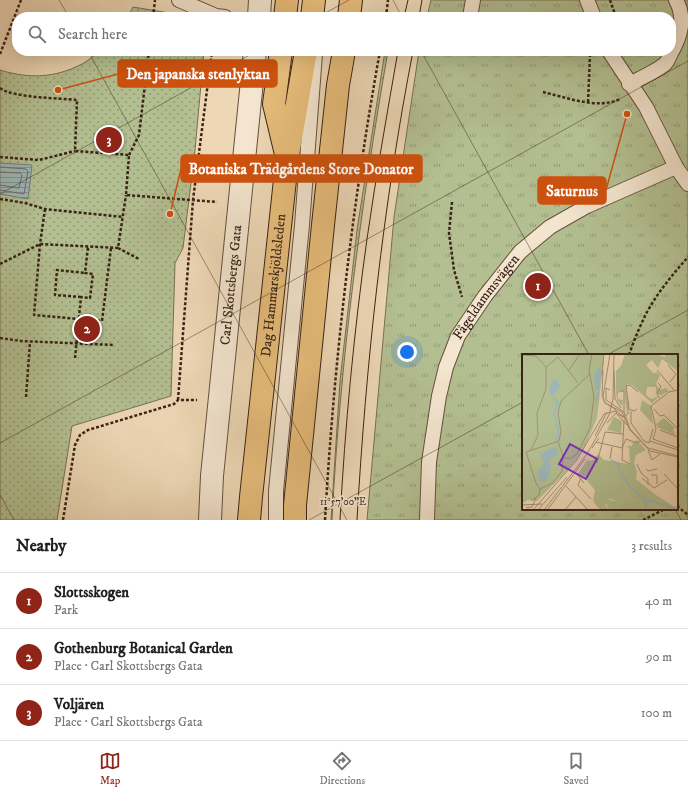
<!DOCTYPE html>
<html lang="en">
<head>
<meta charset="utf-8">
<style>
	body { margin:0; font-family:"IM FELL DW Pica",serif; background:#f2f2f2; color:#202124 }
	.you { position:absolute; left:407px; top:352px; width:14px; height:14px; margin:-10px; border:3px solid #fff; border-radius:50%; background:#1a73e8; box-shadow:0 0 0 6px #1a73e833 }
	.badge { display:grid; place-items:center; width:26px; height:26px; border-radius:50%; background:#8f2418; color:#fff; font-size:13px; font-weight:700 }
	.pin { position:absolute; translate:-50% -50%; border:2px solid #fff; box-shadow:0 1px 4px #0006 }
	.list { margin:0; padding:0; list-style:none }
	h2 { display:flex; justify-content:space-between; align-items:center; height:52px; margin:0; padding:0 16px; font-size:17px }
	h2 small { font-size:13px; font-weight:400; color:#757577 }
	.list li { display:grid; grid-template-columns:26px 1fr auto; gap:12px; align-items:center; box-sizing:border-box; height:56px; padding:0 16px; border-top:1px solid #e0e0e0 }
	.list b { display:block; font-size:15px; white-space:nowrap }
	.list p { margin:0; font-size:13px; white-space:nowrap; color:#757577 }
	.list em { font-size:13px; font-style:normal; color:#757577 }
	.icon { flex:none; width:22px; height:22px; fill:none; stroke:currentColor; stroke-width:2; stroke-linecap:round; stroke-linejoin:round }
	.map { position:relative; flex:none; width:688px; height:520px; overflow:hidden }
	.search { position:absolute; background:#fff; box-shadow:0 4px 16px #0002; left:12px; right:12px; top:12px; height:44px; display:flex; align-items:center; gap:10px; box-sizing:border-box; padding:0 14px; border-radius:16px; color:#757577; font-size:15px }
	.sheet { height:220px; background:#fff }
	nav { display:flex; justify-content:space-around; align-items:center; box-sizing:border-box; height:56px; border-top:1px solid #e0e0e0; background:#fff; font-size:11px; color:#757577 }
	nav a { display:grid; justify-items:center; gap:2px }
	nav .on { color:#8f2418 }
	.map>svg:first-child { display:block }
	.grass { fill:url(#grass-dots); stroke:#767154 }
	.park { fill:url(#park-tufts); stroke:#767154; fill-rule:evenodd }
	.water { fill:url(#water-rules); stroke:#757c77 }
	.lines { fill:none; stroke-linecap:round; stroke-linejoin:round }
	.shore { stroke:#6b6d67; stroke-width:1 }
	.lane-casing { stroke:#66503e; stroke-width:16 }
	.street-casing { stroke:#66503e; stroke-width:24 }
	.primary-casing { stroke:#392316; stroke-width:24 }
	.path { stroke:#392316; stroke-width:2.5; stroke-dasharray:3 2; stroke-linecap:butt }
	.lane { stroke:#f3e5cf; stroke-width:14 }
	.street { stroke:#f3e5cf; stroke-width:22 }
	.primary { stroke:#e6bc7a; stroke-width:22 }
	.tram { stroke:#392316; stroke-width:1 }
	.ticks { fill:none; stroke:#392316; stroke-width:1; stroke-opacity:0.45 }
	.labels { text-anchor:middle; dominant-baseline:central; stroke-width:3.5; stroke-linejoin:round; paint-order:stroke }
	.street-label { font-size:14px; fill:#392316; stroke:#f3e5cf }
	.inset-river { fill:none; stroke:#9db7b8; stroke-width:2 }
	.inset-road { fill:none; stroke:#a58f75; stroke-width:1 }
	.view { fill:#7b2cbf; fill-opacity:0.15; stroke:#7b2cbf; stroke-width:2 }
	.inset-edge { fill:none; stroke:#392316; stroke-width:2 }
	.ticks-label { font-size:10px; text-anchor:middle; fill:#392316; stroke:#f3e5cf; stroke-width:3.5; stroke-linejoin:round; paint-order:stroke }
	.leader { fill:none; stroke:#ce510e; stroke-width:1.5 }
	.callout-dot { fill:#ce510e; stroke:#f3e5cf; stroke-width:1.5 }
	.callout { fill:#ce510e; stroke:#ce510e; stroke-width:1.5 }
	.callout-label { font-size:15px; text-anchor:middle; font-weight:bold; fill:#fff }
</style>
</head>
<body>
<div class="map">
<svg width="688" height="520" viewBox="0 0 688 520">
	<defs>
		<pattern id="grass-dots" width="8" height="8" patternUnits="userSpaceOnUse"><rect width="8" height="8" fill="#b3bf91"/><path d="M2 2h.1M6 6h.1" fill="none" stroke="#939b75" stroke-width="1.8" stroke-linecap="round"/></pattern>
		<pattern id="park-tufts" width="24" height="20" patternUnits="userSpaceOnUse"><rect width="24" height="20" fill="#b3bf91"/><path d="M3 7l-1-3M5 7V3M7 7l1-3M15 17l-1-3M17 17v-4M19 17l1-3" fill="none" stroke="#939b75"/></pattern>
		<pattern id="water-rules" width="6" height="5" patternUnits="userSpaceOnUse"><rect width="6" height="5" fill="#9db7b8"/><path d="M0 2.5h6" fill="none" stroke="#819495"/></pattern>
	</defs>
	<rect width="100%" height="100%" fill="#edd7b5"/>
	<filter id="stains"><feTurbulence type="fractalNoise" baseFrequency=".005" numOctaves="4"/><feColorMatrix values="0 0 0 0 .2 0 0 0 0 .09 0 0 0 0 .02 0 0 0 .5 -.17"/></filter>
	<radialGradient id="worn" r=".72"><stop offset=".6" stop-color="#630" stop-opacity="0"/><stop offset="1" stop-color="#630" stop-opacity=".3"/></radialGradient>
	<path class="grass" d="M133,7L193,17H128Z
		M100,51H204L195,150L183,248L175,263L171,396L72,426L57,520H0V70C29,79 55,78 82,64C88,61 94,55 100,51Z
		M385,51H388C361,206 340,362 332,520H331L340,381L357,230Z"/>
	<path class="park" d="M431,0H688V520H367L394,217L419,51H671V17H427ZM523,355H677V509H523Z"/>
	<path class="water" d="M0,163L32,165L28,199L0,194Z"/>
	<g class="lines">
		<path class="shore" d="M0,167L26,169L28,171L24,194L0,190
			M0,172L20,173L22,175L19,188L0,185"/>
		<defs>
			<g id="lane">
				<path d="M179,0L216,16L225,17"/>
				<path d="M587,0L594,17"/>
				<path d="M470,17L473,0"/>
				<path d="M609,51L646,107L676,167L688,184"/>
				<path d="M629,84C641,78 655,72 665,64C668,61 669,57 671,53C681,36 686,18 676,0"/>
				<path d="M276,520V491L302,225L315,54"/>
				<path id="s1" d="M427,520L429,462L439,396L446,367L458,336L485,296L520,252L550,227L587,206L676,167"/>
			</g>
			<g id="street">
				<path d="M259,17L260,0"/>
				<path id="s2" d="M210,520L212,476L255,51"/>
			</g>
			<g id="primary">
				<path d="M285,17L287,0"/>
				<path d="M312,17L314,0"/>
				<path d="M349,17L351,0"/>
				<path d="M281,51L274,104L285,150"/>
				<path id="s3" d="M249,520L251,497L287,161L306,51"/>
				<path d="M295,520V505L323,225L338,85L344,51"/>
			</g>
		</defs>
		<use href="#lane" class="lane-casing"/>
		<use href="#street" class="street-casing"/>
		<use href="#primary" class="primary-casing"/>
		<path class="path" d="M610,0L616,17
			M153,17L155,0
			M386,17L388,0
			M0,54L21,0
			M147,62L152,63
			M0,88C12,98 60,98 77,100L75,151L129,155L126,195L217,202
			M543,92C565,97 598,110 620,99
			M588,102L590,55
			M129,155L139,135L149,51
			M0,157L39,160L75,151
			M0,199L25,203L45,209L123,217
			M452,202L449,233L454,270L462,297
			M45,209L40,244L34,315L102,321L111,248
			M118,248L139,259
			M0,264L40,244L118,248L126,195
			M81,297L55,295L57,270L85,273
			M0,338L21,341L114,345
			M629,355C634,340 640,326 647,312C658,292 673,274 688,257
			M75,358L81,297L90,298L93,274L85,273L88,247
			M26,397L30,342
			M178,400L193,200L212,51
			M677,506L688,515
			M63,520L75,445L80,435L88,430L174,404L178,400H197
			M325,520C334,363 352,206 380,51
			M643,520L665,509"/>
		<use href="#lane" class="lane"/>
		<use href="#street" class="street"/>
		<use href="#primary" class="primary"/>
		<path class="tram" d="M404,17L408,0
			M419,17L422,0
			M340,520C345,426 354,332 367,239C376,176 387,114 398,51
			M357,520C366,363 383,206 413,51"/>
	</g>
	<path class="ticks" d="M59,0L69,17M393,0L402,17M318,17L349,0M88,51L347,520M421,51L589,355M0,194L257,51M607,355L688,310M0,443L688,61M0,495L14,520M675,509L681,520M309,520L523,402"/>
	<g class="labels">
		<g class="street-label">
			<text stroke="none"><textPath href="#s2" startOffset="236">Carl Skottsbergs Gata</textPath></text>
			<text stroke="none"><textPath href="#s3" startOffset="236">Dag Hammarskjöldsleden</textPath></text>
			<text stroke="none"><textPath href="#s1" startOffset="236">Fågeldammsvägen</textPath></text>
		</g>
	</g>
	<g transform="translate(522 354)">
		<rect width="156" height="156" fill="#edd7b5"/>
		<path d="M149,0H156V14L145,5ZM92,63L100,67L99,79L85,76ZM76,100L82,106L107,110L103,131L106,140L109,145L120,148L121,156H96L95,147L89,145L80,146L87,156H78L71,147L73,136L66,128L65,123L56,120L65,106L70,107Z" fill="#b3bf91"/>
		<path d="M103,0H134L143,3V0H149L145,5L156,14V17L140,5L136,14L130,6L124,11L132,20L134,18L138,21L134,30L137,35L140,36L143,34L147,37L139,41L134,39V33H125L124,41L129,45L136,43L130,49L110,31L105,30V59L102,37L96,39V45L101,46L100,52L95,46L94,38V17L99,12ZM120,46L129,52L131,70L118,56ZM142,64L153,74L151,75L153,81L135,73L134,70ZM115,86L124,96L114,101L112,108L115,118L114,125L131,139L151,152L156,153V156H121L120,148L109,145L106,140L103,131L96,123L95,111L108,110L107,94L104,92H110L111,88ZM77,137L81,145L95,147L96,156H87L84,149L80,153Z" fill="#b3bf91"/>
		<path d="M0,0H81L82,6L75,64L62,95L48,114L15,147L6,146L0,149Z" fill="#b3bf91"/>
		<path d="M77,13L79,17L76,48L73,47L76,37L73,35L72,22ZM31,25L35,26L38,33L30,43L27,36ZM34,93L37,100L27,106L29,111L27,122L23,128H18L15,120L22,109L18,99Z" fill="#9db7b8"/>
		<path class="inset-river" d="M31,43L36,49L32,59L37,80L34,87M89,106L96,110L97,116M98,117L108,133L124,146V156M125,148L128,146L153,155"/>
		<path class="inset-road" d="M88,0L81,43L83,49L93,55L95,59M0,1L14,2L24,13M36,3L56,29M146,11L154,20L148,28M47,16L58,0M81,16L80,42L83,49L100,58L108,76L128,97L156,103M135,16L152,36M92,17L93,45L99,54M80,21L82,0M136,29L139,32L135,40L137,44M88,36L84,34V46L102,58L108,75L126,94L156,102M156,36L147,38L129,52L134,75L131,85L156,94M98,37H102V58M115,55L112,57L107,55L104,32L108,31L116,38M132,55L138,62L143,61M109,57V69L122,87M96,60L101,63L106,60V47M143,62L156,75M102,66L100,106L108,110M85,69L94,59L105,71M138,76L156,83M73,82L85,58M122,87L127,89L131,75M128,87L156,96M74,88L100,94L104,85L115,89L118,87M70,94L77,84M9,96L16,81L15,59L24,35V13L36,3M126,96L130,106L138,100M41,104H49L55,100L68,74L72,43L67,16L70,0M88,105L90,93M75,109L83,78L101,80M115,110L119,119L126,125V131M124,115L126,117L135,115M54,119L62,129M142,120L156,135M129,121H135V130M59,124L56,131L69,145M120,124L132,134L145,126M44,132L66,156M18,135L14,129L4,98L37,87L39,78L36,59L39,47L68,20M18,135L31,129L40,117L41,102L36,88M9,147L17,141L18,135M0,151L20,150M4,154L10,153L14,144M26,155L63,105M11,156L54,107L82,60L94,57L104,65M16,156L45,123M22,156L65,100L87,61L91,45L92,0M43,156L54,143"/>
		<path class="view" d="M48,90L75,105L64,125L37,110Z"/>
		<rect width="156" height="156" class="inset-edge"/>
	</g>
	<g class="ticks-label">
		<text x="343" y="505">11°57'00"E</text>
	</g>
	<path class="leader" d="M58 90L118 74M170 214L181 169M627 114L606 190"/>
	<g class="callout-dot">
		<circle cx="58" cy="90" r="4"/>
		<circle cx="170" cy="214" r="4"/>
		<circle cx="627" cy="114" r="4"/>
	</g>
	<g class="callout">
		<rect x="118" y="60" width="159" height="27" rx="4"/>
		<rect x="181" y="155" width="241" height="27" rx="4"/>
		<rect x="538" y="177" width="68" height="27" rx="4"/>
	</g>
	<g class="callout-label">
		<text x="198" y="79">Den japanska stenlyktan</text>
		<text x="301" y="174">Botaniska Trädgårdens Store Donator</text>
		<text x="572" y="196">Saturnus</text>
	</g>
	<rect width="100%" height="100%" filter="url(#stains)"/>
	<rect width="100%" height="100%" fill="url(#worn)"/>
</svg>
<div class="you"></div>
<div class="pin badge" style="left:538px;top:286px">1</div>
<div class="pin badge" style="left:87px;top:329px">2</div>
<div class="pin badge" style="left:109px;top:140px">3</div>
<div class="search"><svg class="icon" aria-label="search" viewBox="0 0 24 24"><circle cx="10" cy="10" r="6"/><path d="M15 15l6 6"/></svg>Search here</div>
</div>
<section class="sheet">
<h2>Nearby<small>3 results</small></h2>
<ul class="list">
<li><span class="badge">1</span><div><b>Slottsskogen</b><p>Park</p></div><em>40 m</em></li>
<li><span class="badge">2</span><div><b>Gothenburg Botanical Garden</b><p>Place · Carl Skottsbergs Gata</p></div><em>90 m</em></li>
<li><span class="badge">3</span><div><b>Voljären</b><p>Place · Carl Skottsbergs Gata</p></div><em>100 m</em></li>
</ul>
</section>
<nav>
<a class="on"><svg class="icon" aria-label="map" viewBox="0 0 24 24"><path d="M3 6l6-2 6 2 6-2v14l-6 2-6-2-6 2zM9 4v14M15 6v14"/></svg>Map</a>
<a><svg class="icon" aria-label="directions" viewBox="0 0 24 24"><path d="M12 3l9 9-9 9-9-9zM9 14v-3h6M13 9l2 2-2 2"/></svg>Directions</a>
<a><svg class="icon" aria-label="saved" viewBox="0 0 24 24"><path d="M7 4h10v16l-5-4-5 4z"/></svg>Saved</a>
</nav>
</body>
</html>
